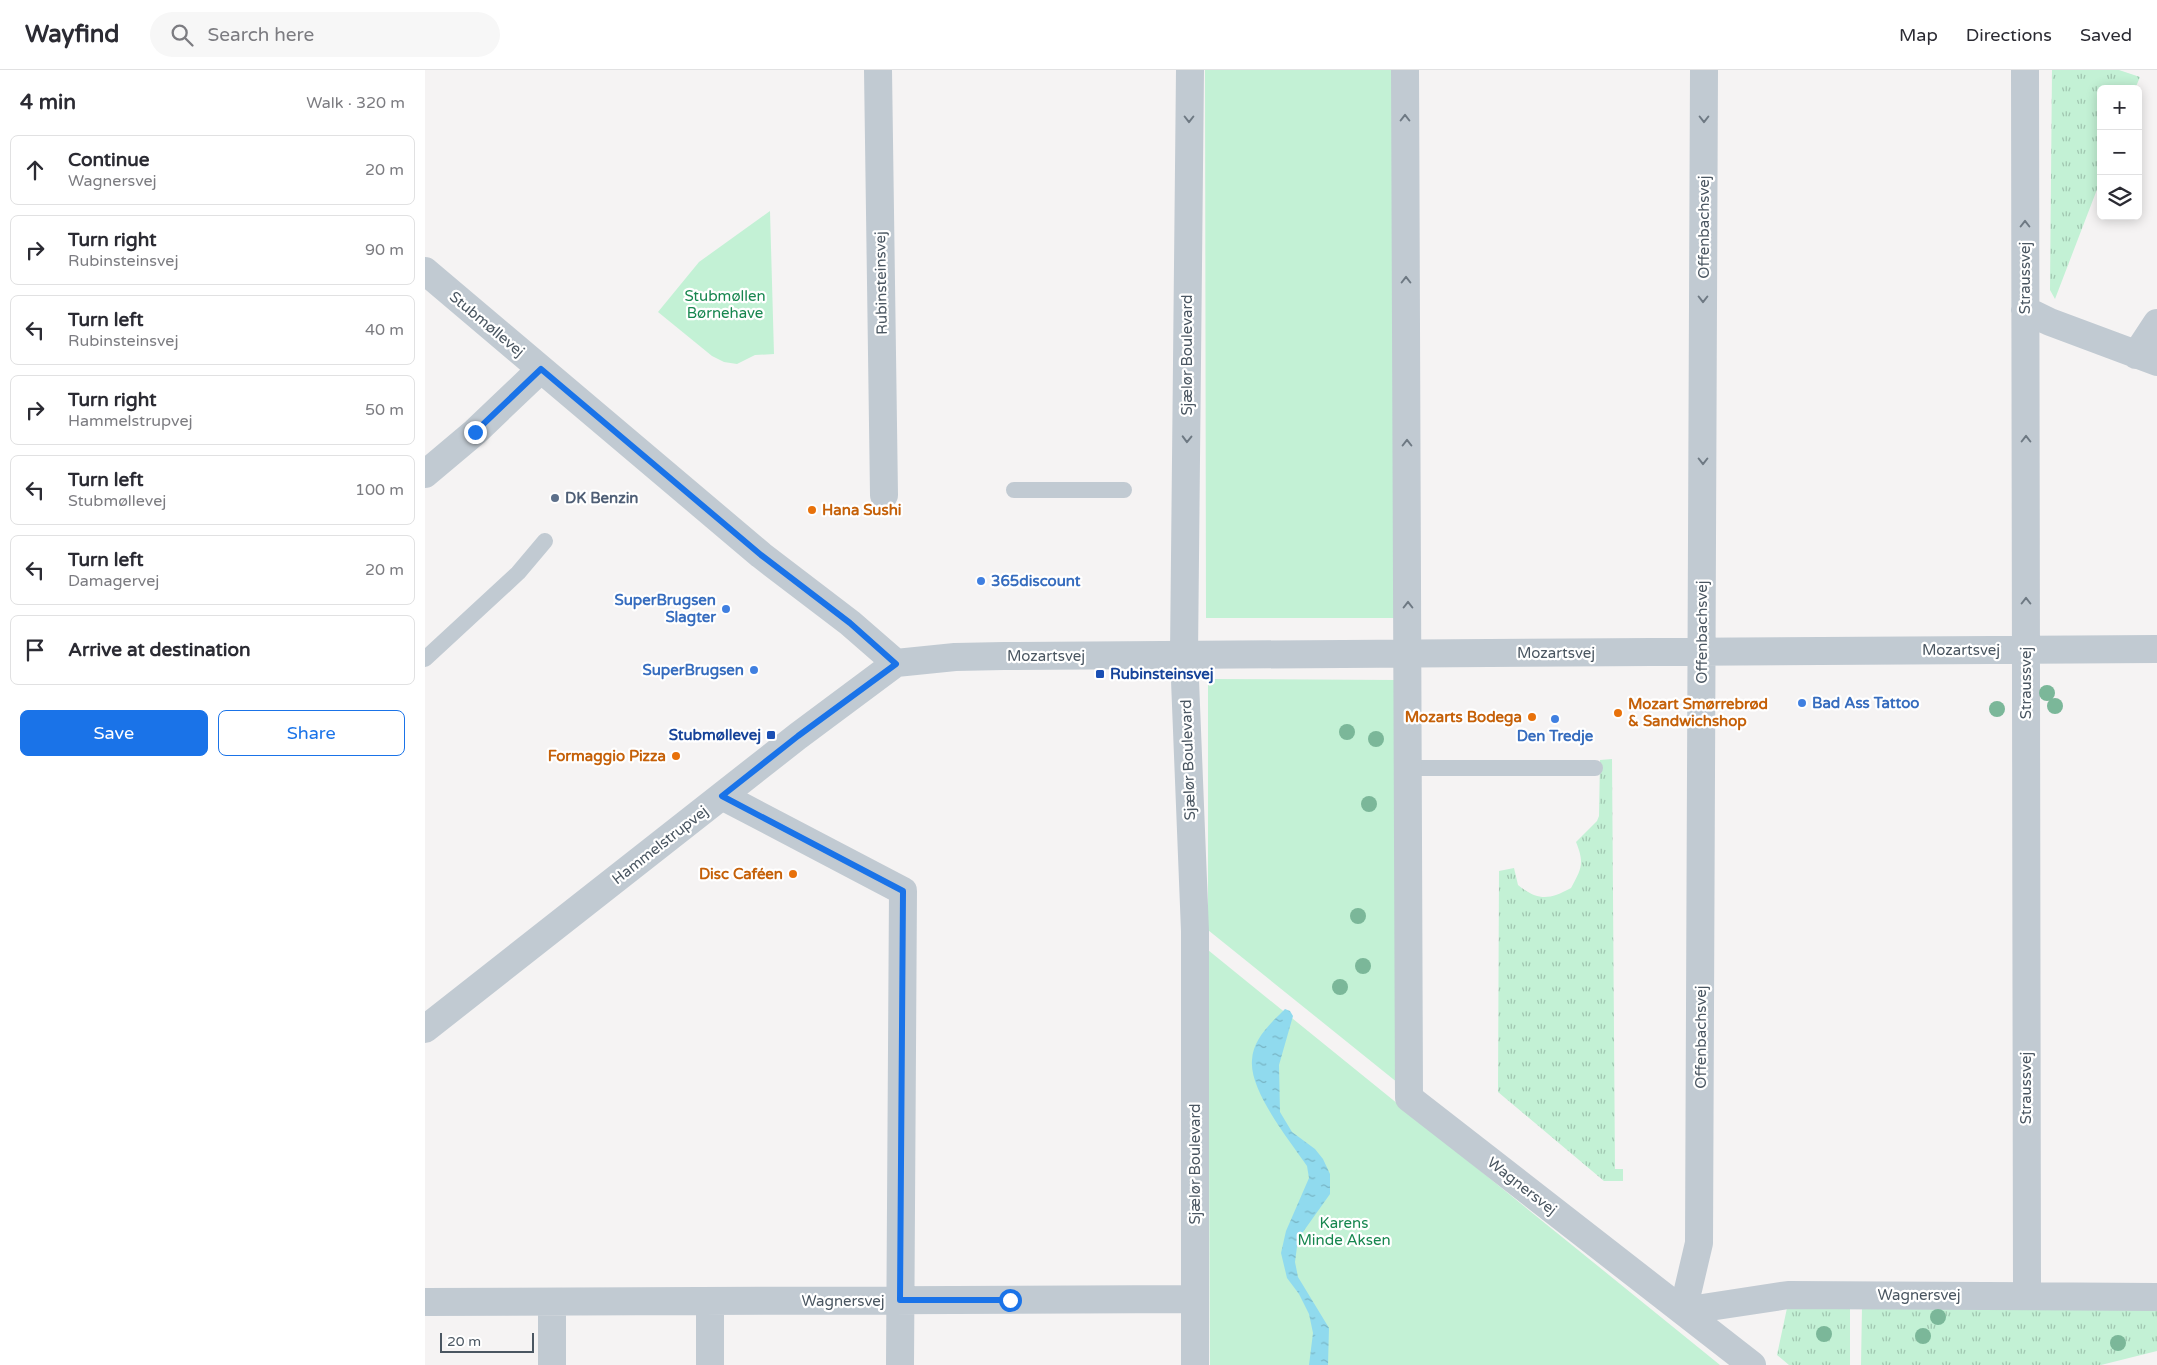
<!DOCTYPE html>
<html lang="en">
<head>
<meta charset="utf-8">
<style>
	body { margin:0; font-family:"Varela Round",sans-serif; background:#f7f7f7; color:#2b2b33 }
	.controls { position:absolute; right:15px; top:15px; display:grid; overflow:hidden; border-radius:8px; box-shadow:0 2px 12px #0003 }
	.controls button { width:45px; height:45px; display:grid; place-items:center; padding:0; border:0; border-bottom:1px solid #e1e1e2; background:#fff; color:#2b2b33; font:25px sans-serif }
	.scale { position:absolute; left:15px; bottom:12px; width:94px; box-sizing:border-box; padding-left:5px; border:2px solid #4a5661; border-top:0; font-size:14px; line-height:18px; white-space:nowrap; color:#4a5661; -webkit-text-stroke:4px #fff; paint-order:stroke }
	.stop { position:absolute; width:15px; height:15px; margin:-11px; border:4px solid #1a73e8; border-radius:50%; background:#fff }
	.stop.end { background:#1a73e8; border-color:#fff; box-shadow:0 1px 5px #0008 }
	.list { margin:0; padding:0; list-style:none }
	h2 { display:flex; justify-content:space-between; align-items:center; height:65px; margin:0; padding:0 20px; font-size:21px }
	h2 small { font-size:16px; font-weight:400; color:#7c7c81 }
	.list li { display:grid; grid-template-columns:32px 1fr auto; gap:15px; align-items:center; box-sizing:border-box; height:70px; margin:0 10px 10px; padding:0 10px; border:1px solid #e1e1e2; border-radius:8px }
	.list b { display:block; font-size:19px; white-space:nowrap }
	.list p { margin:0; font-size:16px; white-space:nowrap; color:#7c7c81 }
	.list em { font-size:16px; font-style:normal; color:#7c7c81 }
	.actions { display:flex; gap:10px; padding:15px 20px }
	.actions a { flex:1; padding:11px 0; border:1px solid #1a73e8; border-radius:8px; text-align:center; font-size:18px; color:#1a73e8 }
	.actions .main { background:#1a73e8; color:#fff }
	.icon { flex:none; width:28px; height:28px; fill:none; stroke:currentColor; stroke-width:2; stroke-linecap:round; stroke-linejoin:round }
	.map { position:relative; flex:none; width:1732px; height:1295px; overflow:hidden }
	header { display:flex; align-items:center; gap:30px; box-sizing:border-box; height:70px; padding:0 25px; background:#fff; border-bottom:1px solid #e1e1e2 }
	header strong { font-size:24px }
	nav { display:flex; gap:28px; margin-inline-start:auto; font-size:18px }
	.search { width:350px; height:45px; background:#f7f7f7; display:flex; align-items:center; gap:12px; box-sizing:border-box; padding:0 18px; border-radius:28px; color:#7c7c81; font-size:19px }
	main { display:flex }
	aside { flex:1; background:#fff }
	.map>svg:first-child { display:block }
	.grass { fill:url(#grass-tufts) }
	.park { fill:#c3f1d5 }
	.water { fill:url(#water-ripples) }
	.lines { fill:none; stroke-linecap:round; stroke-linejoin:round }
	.lane { stroke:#c1cad2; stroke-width:16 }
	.street { stroke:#c1cad2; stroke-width:28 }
	.tree { fill:#7bb799 }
	.oneway { stroke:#6e7983 }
	.route { stroke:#1a73e8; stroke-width:6 }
	.service-dot { fill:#5c6f8a; stroke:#fff; stroke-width:2 }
	.food-dot { fill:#e8710a; stroke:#fff; stroke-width:2 }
	.shop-dot { fill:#3f7fe0; stroke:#fff; stroke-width:2 }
	.transit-dot { fill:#1a4fb4; stroke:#fff; stroke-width:2 }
	.labels { text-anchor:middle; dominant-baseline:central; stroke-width:4.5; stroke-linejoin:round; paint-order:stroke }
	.street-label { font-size:15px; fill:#4a5661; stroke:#fff }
	.park-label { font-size:15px; fill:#17864f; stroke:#fff }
	.service-label { font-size:15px; font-weight:bold; fill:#4e5e75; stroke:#fff; text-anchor:start }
	.food-label { font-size:15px; font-weight:bold; fill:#c56008; stroke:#fff; text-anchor:end }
	.shop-label { font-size:15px; font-weight:bold; fill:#366cbe; stroke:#fff; text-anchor:start }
	.transit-label { font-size:15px; font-weight:bold; fill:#164399; stroke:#fff; text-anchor:start }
</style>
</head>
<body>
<header>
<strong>Wayfind</strong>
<div class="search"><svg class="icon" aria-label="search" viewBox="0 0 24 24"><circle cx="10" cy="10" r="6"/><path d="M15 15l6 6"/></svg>Search here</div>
<nav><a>Map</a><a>Directions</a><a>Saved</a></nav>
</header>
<main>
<aside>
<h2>4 min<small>Walk · 320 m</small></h2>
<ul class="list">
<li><svg class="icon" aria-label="ahead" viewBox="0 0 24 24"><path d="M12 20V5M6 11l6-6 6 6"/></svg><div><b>Continue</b><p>Wagnersvej</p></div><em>20 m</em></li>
<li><svg class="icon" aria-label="right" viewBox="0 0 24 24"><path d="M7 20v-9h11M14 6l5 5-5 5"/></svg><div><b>Turn right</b><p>Rubinsteinsvej</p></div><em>90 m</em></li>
<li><svg class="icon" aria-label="left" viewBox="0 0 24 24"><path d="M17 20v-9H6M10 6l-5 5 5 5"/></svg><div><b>Turn left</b><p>Rubinsteinsvej</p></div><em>40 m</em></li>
<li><svg class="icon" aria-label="right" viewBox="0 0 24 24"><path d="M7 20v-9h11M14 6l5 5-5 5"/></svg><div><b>Turn right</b><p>Hammelstrupvej</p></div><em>50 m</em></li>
<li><svg class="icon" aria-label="left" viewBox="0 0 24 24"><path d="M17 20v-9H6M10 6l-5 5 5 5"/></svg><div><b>Turn left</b><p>Stubmøllevej</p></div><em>100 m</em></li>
<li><svg class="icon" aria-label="left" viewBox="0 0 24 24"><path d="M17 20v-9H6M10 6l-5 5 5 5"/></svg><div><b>Turn left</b><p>Damagervej</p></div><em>20 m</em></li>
<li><svg class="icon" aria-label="arrive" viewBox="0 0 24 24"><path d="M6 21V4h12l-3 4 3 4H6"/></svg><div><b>Arrive at destination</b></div></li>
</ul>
<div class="actions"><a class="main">Save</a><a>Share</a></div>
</aside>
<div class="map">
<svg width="1732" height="1295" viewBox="0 0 1732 1295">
	<defs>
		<pattern id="grass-tufts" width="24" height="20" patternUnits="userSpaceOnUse" patternTransform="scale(1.25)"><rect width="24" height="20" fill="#c3f1d5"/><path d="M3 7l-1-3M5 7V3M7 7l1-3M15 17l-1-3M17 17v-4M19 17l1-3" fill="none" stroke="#a0c6b0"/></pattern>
		<pattern id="water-ripples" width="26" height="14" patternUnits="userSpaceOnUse" patternTransform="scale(1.25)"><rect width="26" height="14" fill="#90daee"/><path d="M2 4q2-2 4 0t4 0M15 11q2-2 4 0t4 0" fill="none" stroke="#78b4c4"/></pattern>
	</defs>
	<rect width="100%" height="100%" fill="#f5f3f3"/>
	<path class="grass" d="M1627,0H1694L1715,7L1710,19H1676V109L1630,229L1625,220Z
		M1187,689L1190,1099H1198V1111H1179L1073,1022L1074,801L1089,798L1093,815C1113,831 1124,830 1146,818C1156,799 1160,794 1151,772L1172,751L1174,746L1175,690Z
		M1437,1236L1732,1237V1281L1676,1295H1436Z
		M1425,1237V1295H1364L1352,1285L1362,1238Z"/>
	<path class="park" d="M780,0H969L972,548H781Z
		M345,141L349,284L330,285L312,294L299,292L287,286L233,242L274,192Z
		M783,609L973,610V1013L783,860Z
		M783,880L1295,1295H785Z"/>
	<path class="water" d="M860,939L865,941L868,946L854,995L855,1042L867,1062L890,1079L898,1089L905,1104V1124L873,1169L870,1192L873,1207L904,1258L903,1295H884L888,1263L884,1244L874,1224L862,1208L856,1183L861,1161L884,1108L882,1096C865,1071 824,1021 827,990C828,969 846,953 860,939Z"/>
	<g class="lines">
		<path class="lane" d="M589,420H699
			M0,589L93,503L120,471
			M983,698H1170"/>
		<path class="street" d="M453,0L459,425
			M765,0L759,585L770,861V1295
			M980,0L984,1028L1327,1295
			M1279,0L1274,1173L1258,1241L1363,1225L1732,1227
			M1600,0L1602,1226
			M0,201L336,485L425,553L471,593
			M1600,240L1625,252L1732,292
			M1711,285L1732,253
			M0,404L50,362L116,299
			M297,726L478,821L475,1295
			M0,959L373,666L471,593L530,587L579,586L1732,579
			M0,1232L770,1229
			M127,1232V1295
			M285,1295V1231"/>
	</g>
	<g class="tree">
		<circle cx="1622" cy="623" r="8"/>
		<circle cx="1630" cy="636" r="8"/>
		<circle cx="1572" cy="639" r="8"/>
		<circle cx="922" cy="662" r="8"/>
		<circle cx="951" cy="669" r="8"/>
		<circle cx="944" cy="734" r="8"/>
		<circle cx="933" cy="846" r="8"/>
		<circle cx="938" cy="896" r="8"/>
		<circle cx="915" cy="917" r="8"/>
		<circle cx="1513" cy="1247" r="8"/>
		<circle cx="1399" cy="1264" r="8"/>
		<circle cx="1498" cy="1266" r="8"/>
		<circle cx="1693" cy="1273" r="8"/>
	</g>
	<defs><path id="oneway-chevron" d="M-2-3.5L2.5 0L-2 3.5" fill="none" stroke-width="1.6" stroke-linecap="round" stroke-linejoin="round" transform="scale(1.25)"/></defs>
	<g class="oneway">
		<use href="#oneway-chevron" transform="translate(980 48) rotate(-90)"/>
		<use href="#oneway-chevron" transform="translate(764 49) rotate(90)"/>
		<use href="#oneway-chevron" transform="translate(1279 49) rotate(90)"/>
		<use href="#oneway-chevron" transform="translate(1600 154) rotate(-90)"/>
		<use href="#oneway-chevron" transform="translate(981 210) rotate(-90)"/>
		<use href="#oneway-chevron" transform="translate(1278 229) rotate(90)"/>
		<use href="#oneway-chevron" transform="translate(762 369) rotate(91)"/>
		<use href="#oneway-chevron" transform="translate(1601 369) rotate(-90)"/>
		<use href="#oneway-chevron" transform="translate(982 373) rotate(-90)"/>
		<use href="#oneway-chevron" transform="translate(1278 391) rotate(90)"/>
		<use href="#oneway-chevron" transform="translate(1601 531) rotate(-90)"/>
		<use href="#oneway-chevron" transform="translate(983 535) rotate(-90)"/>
	</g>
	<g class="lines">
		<path class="route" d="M50,362L116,299L336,485L425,553L471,594L373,666L297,726L478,821L475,1230H585"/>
	</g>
	<circle class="service-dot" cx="130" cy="428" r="5"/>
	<g class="food-dot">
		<circle cx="387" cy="440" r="5"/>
		<circle cx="1193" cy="643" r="5"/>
		<circle cx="1107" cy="647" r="5"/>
		<circle cx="251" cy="686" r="5"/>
		<circle cx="368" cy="804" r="5"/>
	</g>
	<g class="shop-dot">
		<circle cx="556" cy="511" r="5"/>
		<circle cx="301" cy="539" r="5"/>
		<circle cx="329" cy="600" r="5"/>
		<circle cx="1377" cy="633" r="5"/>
		<circle cx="1130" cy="649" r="5"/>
	</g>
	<g class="transit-dot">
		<rect x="670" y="599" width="10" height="10" rx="2.5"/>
		<rect x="341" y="660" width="10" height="10" rx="2.5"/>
	</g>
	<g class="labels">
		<g class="street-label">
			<text transform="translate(1279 157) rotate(-90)">Offenbachsvej</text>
			<text transform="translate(1600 208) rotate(-90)">Straussvej</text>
			<text transform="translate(456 213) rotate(-91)">Rubinsteinsvej</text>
			<text transform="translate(62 254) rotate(40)">Stubmøllevej</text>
			<text transform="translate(762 285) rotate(-90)">Sjælør Boulevard</text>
			<text transform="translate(1277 562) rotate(-90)">Offenbachsvej</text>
			<text x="1536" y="580">Mozartsvej</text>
			<text x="1131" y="583">Mozartsvej</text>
			<text x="621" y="586">Mozartsvej</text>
			<text transform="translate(1601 613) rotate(-90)">Straussvej</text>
			<text transform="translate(763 690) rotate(-92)">Sjælør Boulevard</text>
			<text transform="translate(235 775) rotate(-38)">Hammelstrupvej</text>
			<text transform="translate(1276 967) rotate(-90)">Offenbachsvej</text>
			<text transform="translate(1601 1018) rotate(-90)">Straussvej</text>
			<text transform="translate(770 1094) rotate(-90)">Sjælør Boulevard</text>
			<text transform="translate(1097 1116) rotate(38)">Wagnersvej</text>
			<text x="1494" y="1225">Wagnersvej</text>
			<text x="418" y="1231">Wagnersvej</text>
		</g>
		<g class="park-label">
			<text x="300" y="226">Stubmøllen<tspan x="300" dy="17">Børnehave</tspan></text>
			<text x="919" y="1153">Karens<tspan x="919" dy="17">Minde Aksen</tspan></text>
		</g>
		<g class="service-label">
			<text x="140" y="428">DK Benzin</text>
		</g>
		<g class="food-label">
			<text x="397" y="440" text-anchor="start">Hana Sushi</text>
			<text x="1203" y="634" text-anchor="start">Mozart Smørrebrød<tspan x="1203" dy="17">&amp; Sandwichshop</tspan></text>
			<text x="1097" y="647">Mozarts Bodega</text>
			<text x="241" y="686">Formaggio Pizza</text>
			<text x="358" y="804">Disc Caféen</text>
		</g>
		<g class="shop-label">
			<text x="566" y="511">365discount</text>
			<text x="291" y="530" text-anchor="end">SuperBrugsen<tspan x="291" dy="17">Slagter</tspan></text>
			<text x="319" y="600" text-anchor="end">SuperBrugsen</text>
			<text x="1387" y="633">Bad Ass Tattoo</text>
			<text x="1130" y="666" text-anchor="middle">Den Tredje</text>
		</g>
		<g class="transit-label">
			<text x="685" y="604">Rubinsteinsvej</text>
			<text x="336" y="665" text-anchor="end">Stubmøllevej</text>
		</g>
	</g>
</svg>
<div class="controls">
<button>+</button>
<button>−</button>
<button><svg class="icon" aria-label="layers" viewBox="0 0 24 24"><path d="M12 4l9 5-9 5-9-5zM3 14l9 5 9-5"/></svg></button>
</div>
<div class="scale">20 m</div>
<div class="stop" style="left:585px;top:1230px"></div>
<div class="stop end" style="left:50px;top:362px"></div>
</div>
</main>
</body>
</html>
